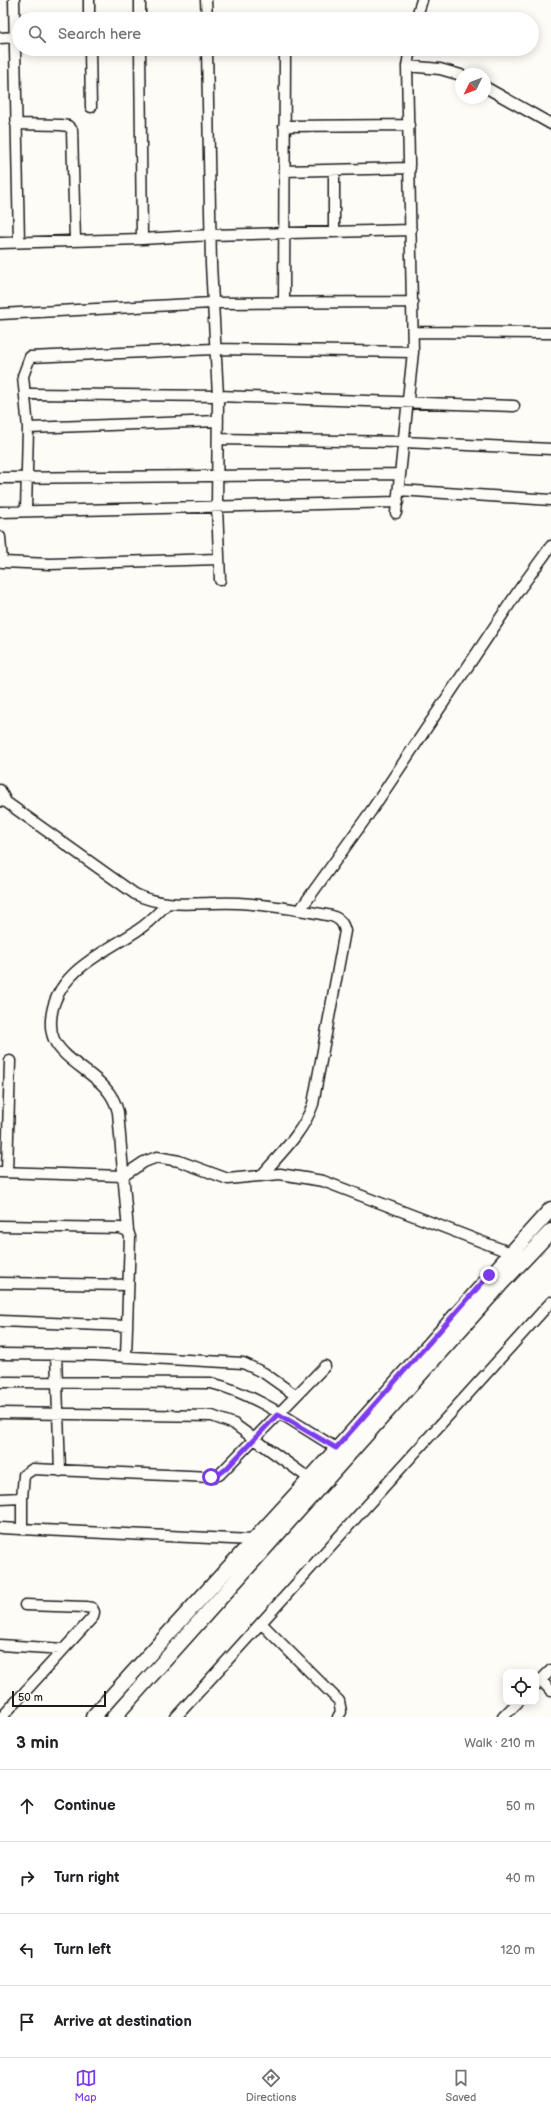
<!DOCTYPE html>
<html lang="en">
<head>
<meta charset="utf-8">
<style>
	body { margin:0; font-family:"Balsamiq Sans",sans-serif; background:#f6f6f6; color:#202124 }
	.controls { position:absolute; right:12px; bottom:12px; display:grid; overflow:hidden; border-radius:8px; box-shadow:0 2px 10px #0003 }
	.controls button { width:36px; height:36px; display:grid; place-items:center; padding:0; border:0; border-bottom:1px solid #e0e0e0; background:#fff; color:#202124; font:20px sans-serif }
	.compass { position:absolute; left:455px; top:68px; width:36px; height:36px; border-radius:50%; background:#fff; box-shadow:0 2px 10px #0003; rotate:227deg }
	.scale { position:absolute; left:12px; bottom:10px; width:94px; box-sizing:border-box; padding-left:4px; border:2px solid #1c1c1c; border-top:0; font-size:11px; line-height:14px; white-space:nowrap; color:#1c1c1c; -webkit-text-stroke:3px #fdfcf7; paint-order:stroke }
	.stop { position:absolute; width:12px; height:12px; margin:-9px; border:3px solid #7c3aed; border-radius:50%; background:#fff }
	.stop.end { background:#7c3aed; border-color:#fff; box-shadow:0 1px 4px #0008 }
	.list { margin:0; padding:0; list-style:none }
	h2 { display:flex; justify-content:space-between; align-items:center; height:52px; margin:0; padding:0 16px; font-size:17px }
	h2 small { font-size:13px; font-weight:400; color:#757577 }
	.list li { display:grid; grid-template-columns:26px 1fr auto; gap:12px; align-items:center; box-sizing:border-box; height:72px; padding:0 16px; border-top:1px solid #e0e0e0 }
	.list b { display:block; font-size:15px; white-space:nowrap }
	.list em { font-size:13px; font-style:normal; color:#757577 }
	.icon { flex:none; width:22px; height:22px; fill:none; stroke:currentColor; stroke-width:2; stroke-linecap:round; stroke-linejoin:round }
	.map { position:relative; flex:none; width:551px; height:1717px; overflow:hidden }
	.search { position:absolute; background:#fff; box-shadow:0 2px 10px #0003; left:12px; right:12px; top:12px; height:44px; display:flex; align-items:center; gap:10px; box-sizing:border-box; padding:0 14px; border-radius:22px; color:#757577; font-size:15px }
	.sheet { height:340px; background:#fff }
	nav { display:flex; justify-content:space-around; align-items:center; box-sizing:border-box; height:56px; border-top:1px solid #e0e0e0; background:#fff; font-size:11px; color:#757577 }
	nav a { display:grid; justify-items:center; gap:2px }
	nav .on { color:#7c3aed }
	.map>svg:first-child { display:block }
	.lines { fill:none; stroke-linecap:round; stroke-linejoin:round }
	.minor-casing { stroke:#1c1c1c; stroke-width:13 }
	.secondary-casing { stroke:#1c1c1c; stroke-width:17 }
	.minor { stroke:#fdfcf7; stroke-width:10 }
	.secondary { stroke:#fdfcf7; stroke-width:14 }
	.route { stroke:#7c3aed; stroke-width:5 }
</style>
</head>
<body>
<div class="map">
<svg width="551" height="1717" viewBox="0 0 551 1717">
	<rect width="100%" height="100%" fill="#fdfcf7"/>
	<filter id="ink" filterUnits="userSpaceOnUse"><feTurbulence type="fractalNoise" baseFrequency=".025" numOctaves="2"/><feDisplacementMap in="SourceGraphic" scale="8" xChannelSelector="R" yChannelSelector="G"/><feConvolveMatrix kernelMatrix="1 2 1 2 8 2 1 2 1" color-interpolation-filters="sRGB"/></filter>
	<g filter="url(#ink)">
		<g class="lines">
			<defs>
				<path id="minor" d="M14,0L19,242
					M89,0V19
					M140,0V19
					M206,0L207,19
					M416,19L422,0
					M0,38L15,37
					M90,49L91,107
					M140,49L142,239
					M207,49L211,264L218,396L217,507L220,580
					M407,66L440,69L461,75
					M485,87L551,124
					M16,124L61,125L68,126L72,130L75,241
					M284,126L409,125
					M334,170V232
					M284,171L410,168
					M0,243L142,239L210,235L411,230
					M284,303L285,49
					M0,314L212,303L413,302
					M413,332L551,333
					M31,394L218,396L514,406
					M28,428L218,421
					M218,439L404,442L551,449
					M0,478L400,474
					M399,490L551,500
					M26,511L28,428L23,376L30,357L214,349L413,352
					M0,512L398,502
					M396,513L413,352L407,66L410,49
					M0,537L2,562L50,564L219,559
					M0,790L6,802
					M0,801L6,802L135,894C167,910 203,901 238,903C269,905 301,910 332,916C340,919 343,923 345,931L313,1104C303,1133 281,1153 261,1176
					M300,910L371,811L519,590L551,546
					M0,1172L123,1176L144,1162L157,1157L179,1161L228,1179L280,1174L323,1181L511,1253
					M7,1172L10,1061
					M0,1226L120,1228L128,1231L130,1237L126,1357
					M128,1231L118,1112C111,1083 86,1074 66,1055C55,1045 50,1035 51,1020C54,972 104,953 138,930C149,923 158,913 168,903
					M0,1283L128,1285
					M0,1321L127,1326
					M0,1354L94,1355L243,1363L264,1373L295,1395
					M56,1354L60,1471
					M0,1382L211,1383C256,1394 296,1424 336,1448
					M0,1413L212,1416L234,1424L314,1482
					M22,1498V1529
					M0,1499L22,1498L24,1475L33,1469L211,1477L219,1475L325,1366
					M0,1528L252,1540
					M261,1623L339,1701L341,1712L338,1717
					M0,1645L64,1649
					M541,1680L551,1691
					M536,1685L551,1670
					M2,1717L93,1617L94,1612L92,1608L86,1607L25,1605
					M176,1717L551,1302
					M503,1717L518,1702"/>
				<path id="secondary" d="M93,1717C161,1641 230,1566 299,1491C384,1398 466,1302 551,1209
					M114,1717L500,1285L551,1231"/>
			</defs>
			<use href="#minor" class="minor-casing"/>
			<use href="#secondary" class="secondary-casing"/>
			<use href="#minor" class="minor"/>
			<use href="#secondary" class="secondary"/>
		</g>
	</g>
	<g class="lines" filter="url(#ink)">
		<path class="route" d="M211,1477L218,1475L226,1469L278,1414L336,1448L489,1275"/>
	</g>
</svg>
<div class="controls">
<button><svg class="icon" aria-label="locate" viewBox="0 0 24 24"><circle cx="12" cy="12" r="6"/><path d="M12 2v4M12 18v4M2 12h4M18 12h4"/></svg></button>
</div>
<svg class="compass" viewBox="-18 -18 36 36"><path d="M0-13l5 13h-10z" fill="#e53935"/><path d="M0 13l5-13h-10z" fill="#757577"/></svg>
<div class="scale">50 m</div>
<div class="stop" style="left:211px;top:1477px"></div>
<div class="stop end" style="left:489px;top:1275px"></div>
<div class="search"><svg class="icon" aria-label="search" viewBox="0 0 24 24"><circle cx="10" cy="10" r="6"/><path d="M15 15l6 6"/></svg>Search here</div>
</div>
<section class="sheet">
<h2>3 min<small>Walk · 210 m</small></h2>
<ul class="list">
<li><svg class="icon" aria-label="ahead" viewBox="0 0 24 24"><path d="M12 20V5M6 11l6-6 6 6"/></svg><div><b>Continue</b></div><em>50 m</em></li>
<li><svg class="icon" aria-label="right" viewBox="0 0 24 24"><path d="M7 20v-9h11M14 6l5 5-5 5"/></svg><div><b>Turn right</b></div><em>40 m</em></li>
<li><svg class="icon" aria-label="left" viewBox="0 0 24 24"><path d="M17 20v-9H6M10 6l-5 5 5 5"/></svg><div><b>Turn left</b></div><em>120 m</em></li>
<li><svg class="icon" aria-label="arrive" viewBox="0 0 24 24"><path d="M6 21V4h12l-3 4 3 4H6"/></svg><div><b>Arrive at destination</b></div></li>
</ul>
</section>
<nav>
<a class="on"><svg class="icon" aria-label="map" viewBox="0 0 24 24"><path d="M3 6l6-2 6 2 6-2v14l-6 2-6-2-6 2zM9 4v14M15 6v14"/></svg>Map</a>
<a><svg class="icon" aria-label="directions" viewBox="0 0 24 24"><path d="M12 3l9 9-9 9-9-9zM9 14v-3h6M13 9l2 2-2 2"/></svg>Directions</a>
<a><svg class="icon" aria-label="saved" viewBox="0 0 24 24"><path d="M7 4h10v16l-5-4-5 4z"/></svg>Saved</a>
</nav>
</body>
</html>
